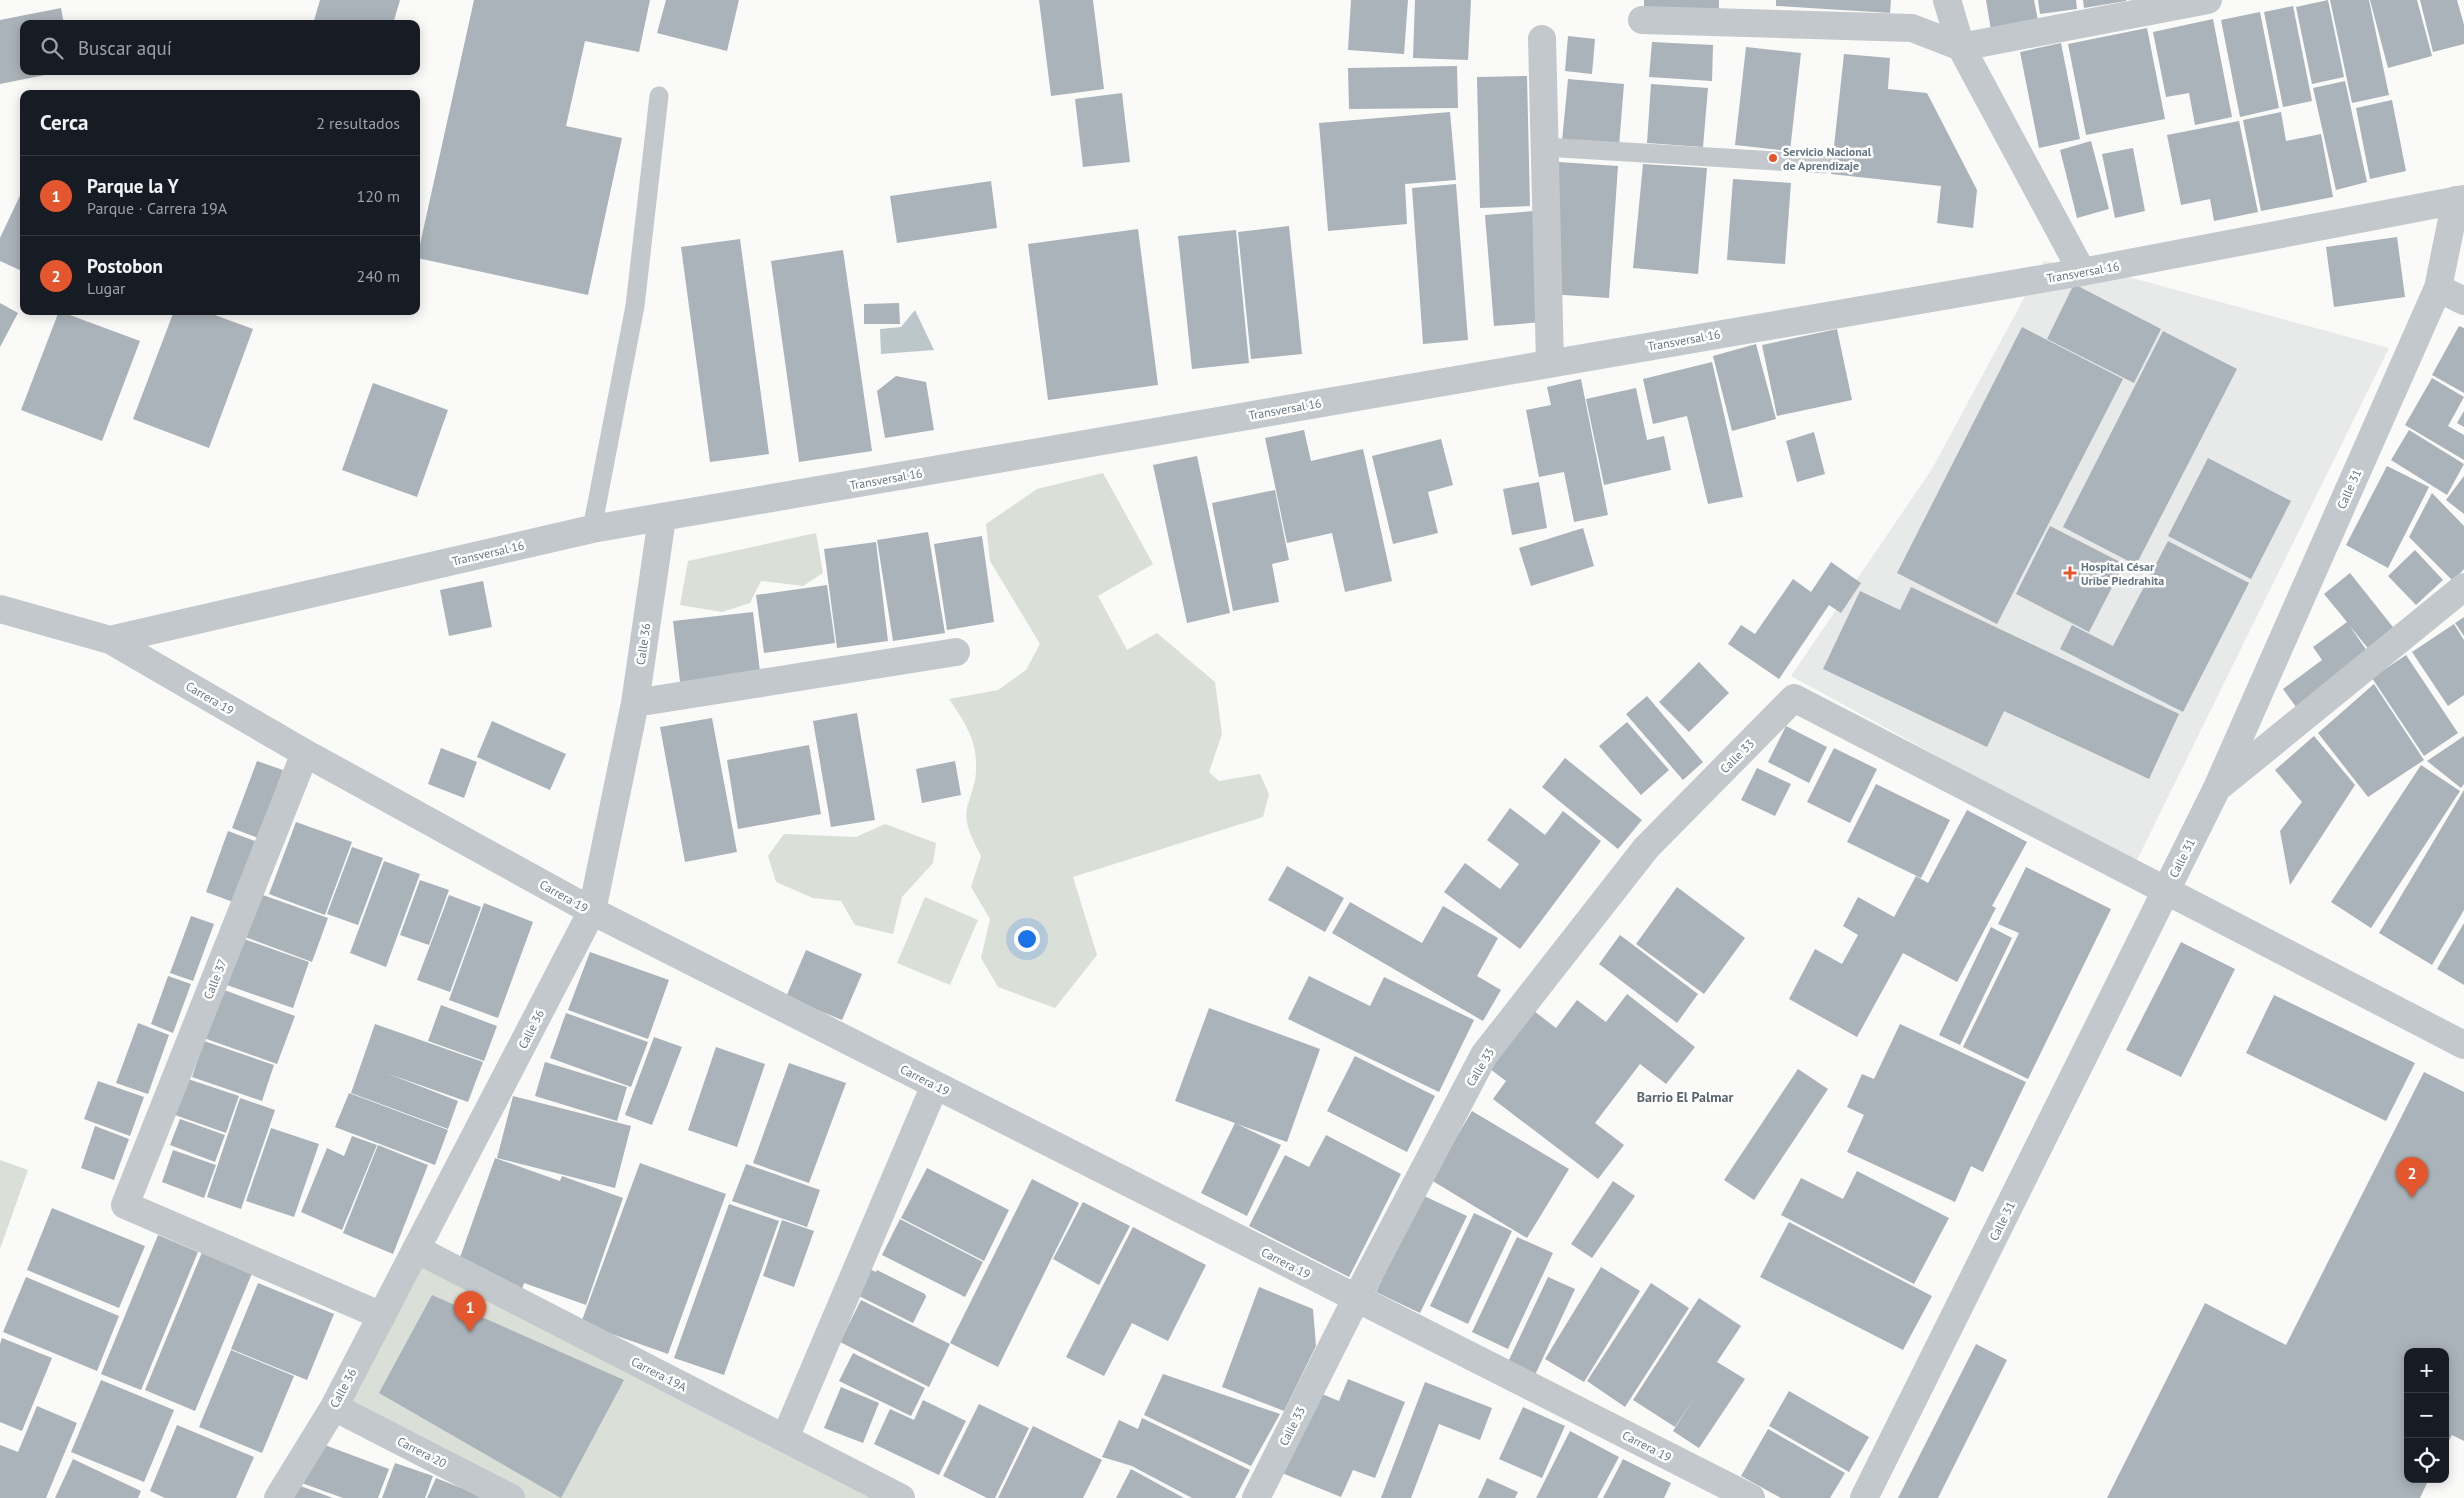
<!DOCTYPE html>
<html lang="es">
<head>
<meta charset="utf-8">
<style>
	body { margin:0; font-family:"PT Sans",sans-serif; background:#20242c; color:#f1f3f6 }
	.controls { position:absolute; right:15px; bottom:15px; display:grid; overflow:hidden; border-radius:10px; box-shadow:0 2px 12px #0003 }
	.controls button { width:45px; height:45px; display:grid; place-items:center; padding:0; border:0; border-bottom:1px solid #363941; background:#171b24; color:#f1f3f6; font:25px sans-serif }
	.you { position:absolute; left:1026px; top:938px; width:18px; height:18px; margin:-12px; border:4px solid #fff; border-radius:50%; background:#1a73e8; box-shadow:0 0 0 8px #1a73e833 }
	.badge { display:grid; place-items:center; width:32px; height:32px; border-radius:50%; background:#e4572e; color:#fff; font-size:16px; font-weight:700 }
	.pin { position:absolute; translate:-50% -41px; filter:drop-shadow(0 1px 2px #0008) }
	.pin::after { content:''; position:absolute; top:26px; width:18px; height:15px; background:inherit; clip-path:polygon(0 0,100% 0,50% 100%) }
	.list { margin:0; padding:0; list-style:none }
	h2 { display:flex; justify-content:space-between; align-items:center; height:65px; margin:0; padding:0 20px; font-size:21px }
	h2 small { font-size:16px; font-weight:400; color:#9ea1a6 }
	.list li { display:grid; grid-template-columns:32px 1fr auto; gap:15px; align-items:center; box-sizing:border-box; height:80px; padding:0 20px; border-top:1px solid #363941 }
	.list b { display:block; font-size:19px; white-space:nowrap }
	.list p { margin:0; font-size:16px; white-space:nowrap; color:#9ea1a6 }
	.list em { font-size:16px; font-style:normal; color:#9ea1a6 }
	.icon { flex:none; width:28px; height:28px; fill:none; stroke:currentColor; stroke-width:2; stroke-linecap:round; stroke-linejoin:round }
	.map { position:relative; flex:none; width:2464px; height:1498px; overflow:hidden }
	.search { position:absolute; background:#171b24; box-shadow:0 2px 12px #0003; left:20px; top:20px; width:400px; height:55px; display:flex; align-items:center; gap:12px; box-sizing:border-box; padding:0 18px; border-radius:10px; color:#9ea1a6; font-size:19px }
	.panel { position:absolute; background:#171b24; box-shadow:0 2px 12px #0003; left:20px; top:90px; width:400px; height:225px; border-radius:10px }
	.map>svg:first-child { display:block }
	.built { fill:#e8e9e9 }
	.green { fill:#dadfd7 }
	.water { fill:#bbc7cb }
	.building { fill:#aab3b9 }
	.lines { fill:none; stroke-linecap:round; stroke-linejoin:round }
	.lane { stroke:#c3c8cc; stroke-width:19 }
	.street { stroke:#c3c8cc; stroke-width:28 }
	.poi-dot { fill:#e4572e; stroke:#fff; stroke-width:2 }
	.labels { text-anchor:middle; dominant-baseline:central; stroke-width:5; stroke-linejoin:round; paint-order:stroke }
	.poi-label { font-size:12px; font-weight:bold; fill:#657683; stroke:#fff; text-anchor:start }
	.street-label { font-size:12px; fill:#657683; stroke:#fff }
	.neighbourhood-label { font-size:14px; font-weight:bold; fill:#57646e; stroke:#fff }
</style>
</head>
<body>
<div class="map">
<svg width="2464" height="1498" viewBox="0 0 2464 1498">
	<rect width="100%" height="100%" fill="#fafaf8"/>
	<path class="built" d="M2044,261L2125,276L2389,348L2135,864L1791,676L1932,469Z"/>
	<path class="green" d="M1103,473L1153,564L1098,596L1127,650L1157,633L1215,682L1222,734L1209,772L1219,781L1260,774L1269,794L1263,817L1073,877L1097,955L1055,1008L998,987L981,958L990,919L971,887L981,856C973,840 962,822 968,804C973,789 977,779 976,762C976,738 962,718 949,699L998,690L1026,670L1040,644L990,561L986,524L1037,489Z
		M816,533L823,573L803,586L761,581L750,603L722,612L680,605L688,561Z
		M885,824L936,843L933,863L902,897L893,934L855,925L841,901L813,898L776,882L768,856L784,834L856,837Z
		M925,897L978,920L950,985L897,963Z
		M0,1160L28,1170L0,1249Z
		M418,1259L883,1498H522L341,1405Z"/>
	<path class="water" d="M915,310L934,350L881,354L880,329L901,327Z"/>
	<path class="building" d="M320,0H400L393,24H313Z
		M474,0H650L639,52L585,41L566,126L622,138L588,295L417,258Z
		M666,0H739L727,51L657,33Z
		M1039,0H1093L1104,89L1051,96Z
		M1351,0H1408L1404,54L1348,50Z
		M1415,0H1471L1468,60L1413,58Z
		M1644,0H1719V11L1644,9Z
		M1776,0H1891L1890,13L1776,6Z
		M1986,0H2034L2038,21L1991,30Z
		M2038,0H2076L2077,9L2040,14Z
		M2083,0H2126V1L2084,8Z
		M2328,0L2344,77L2312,84L2296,7Z
		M2330,0H2369L2389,95L2352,103Z
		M2370,0H2417L2432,56L2388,68Z
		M2420,0H2457L2464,25V44L2433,52Z
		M2293,6L2312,101L2283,107L2264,12Z
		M61,8L64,24H24V71L60,72L0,84V20Z
		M2260,12L2279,108L2240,117L2221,20Z
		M2213,19L2232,117L2195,125L2189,93L2166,97L2153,32Z
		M2147,28L2165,119L2086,135L2068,44Z
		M1568,36L1595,39L1592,74L1565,71Z
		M1652,42L1713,45L1712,81L1649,77Z
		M2061,43L2080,139L2039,148L2020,52Z
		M1746,47L1801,53L1790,151L1735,145Z
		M1844,54L1890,58L1888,89L1927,93L1977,190L1973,228L1937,223L1941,186L1831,174Z
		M1457,66L1458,108L1349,109L1348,68Z
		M1527,76L1530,206L1480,208L1477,77Z
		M1568,79L1624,84L1619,146L1562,141Z
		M2345,81L2367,182L2336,190L2313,88Z
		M1651,84L1708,88L1703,147L1647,143Z
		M1122,93L1130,162L1083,167L1075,99Z
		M2392,100L2406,171L2370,179L2356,108Z
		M1450,112L1456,180L1405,184L1407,224L1328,231L1319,123Z
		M2281,112L2286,141L2321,134L2333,197L2261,211L2243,120Z
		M2239,121L2258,212L2214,221L2210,199L2181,205L2167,135Z
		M2091,141L2109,209L2077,218L2060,150Z
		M2133,148L2145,211L2115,218L2102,154Z
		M1559,162L1618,166L1609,298L1549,294Z
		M1643,164L1707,168L1698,274L1633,268Z
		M1733,179L1791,183L1785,264L1727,260Z
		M991,181L997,228L897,243L890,196Z
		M1456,184L1468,340L1423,344L1412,188Z
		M24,187V272L0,261V238Z
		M1534,211L1543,322L1494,326L1485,215Z
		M1289,226L1302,354L1251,359L1238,232Z
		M1138,229L1158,385L1048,400L1028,244Z
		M1236,230L1249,363L1192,369L1178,236Z
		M2397,237L2405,297L2334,307L2326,247Z
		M740,239L769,454L710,462L681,247Z
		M843,250L872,451L799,462L771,261Z
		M2074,284L2161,329L2134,383L2047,339Z
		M0,303L18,313L0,347Z
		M899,303L900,324H864V304Z
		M59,311L140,341L102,441L21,410Z
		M174,311H204L253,329L209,448L133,419Z
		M2459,326L2464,328V393L2432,375Z
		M2022,327L2123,379L1997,624L1897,573Z
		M1837,329L1852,400L1777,416L1762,345Z
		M2163,331L2237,369L2136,565L2063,527Z
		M1756,344L1776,419L1732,431L1713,356Z
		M1712,362L1743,497L1708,504L1687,416L1653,424L1643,379Z
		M896,376L926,382L934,430L885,438L877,391Z
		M2432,378L2464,397L2448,426L2464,435V460L2405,425Z
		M1581,379L1608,515L1574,522L1564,472L1539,477L1526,410L1551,405L1547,387Z
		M373,383L448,410L417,497L342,470Z
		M1636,388L1647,440L1664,436L1671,470L1604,485L1586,399Z
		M2464,411V427L2457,423Z
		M1304,430L1311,461L1363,449L1392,581L1345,592L1332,533L1287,543L1265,438Z
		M2409,430L2464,464L2447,495L2391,460Z
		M1814,432L1825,474L1797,482L1786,441Z
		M1441,439L1453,485L1428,492L1438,533L1393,544L1372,456Z
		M1197,456L1230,613L1187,623L1153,465Z
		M2208,458L2291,501L2251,579L2168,536Z
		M2387,466L2429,487L2388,568L2346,545Z
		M2464,476V514L2446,500Z
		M1539,482L1547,528L1512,535L1503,489Z
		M1275,490L1289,560L1272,564L1279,602L1233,611L1212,503Z
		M2432,493L2464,526V569L2453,581L2409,537Z
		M2050,526L2124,564L2089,632L2016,594Z
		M1583,528L1594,566L1531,586L1519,548Z
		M928,532L945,633L893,641L877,540Z
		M982,536L994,622L947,630L934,544Z
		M2168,541L2249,583L2183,712L2060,649L2072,625L2113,646Z
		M876,542L888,641L837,648L824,549Z
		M2415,550L2443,580L2416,605L2388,576Z
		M1831,562L1861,583L1841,613L1829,605L1779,679L1728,644L1741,625L1755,634L1793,579L1811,592Z
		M2350,573L2400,636L2375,657L2349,625L2372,658L2299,711L2283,689L2322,660L2313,647L2347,622L2324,594Z
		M483,581L492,627L449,636L440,590Z
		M827,585L835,643L764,653L756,595Z
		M1911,587L2179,714L2149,779L2004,711L1987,747L1823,669L1860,591L1900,610Z
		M753,612L760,672L680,682L673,621Z
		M2464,617V636L2455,623Z
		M2454,624L2464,640V695L2448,706L2412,652Z
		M2406,655L2458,733L2424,756L2372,678Z
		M1699,662L1729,693L1689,732L1659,702Z
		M2374,684L2424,760L2368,797L2318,733Z
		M1647,696L1703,762L1683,780L1626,714Z
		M857,713L875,820L831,827L813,721Z
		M712,718L737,852L685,862L660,727Z
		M492,721L566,754L550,790L477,757Z
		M1627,722L1669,770L1641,795L1599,746Z
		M1786,726L1827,747L1809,783L1768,762Z
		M2314,736L2355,785L2290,885L2280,831L2302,802L2275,770Z
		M2464,736V784L2461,788L2427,761Z
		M809,745L821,814L738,829L727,760Z
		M441,748L477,762L464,798L428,784Z
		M1834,748L1877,769L1850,823L1807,802Z
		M1565,758L1642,820L1618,849L1542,787Z
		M257,761L283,770L258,838L232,828Z
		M955,761L961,795L922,803L916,769Z
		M2421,765L2460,791L2371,928L2331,902Z
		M1757,768L1791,784L1775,816L1741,800Z
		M1876,784L1950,820L1921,878L1847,842Z
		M2464,790V910L2432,965L2379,933Z
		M1510,808L1545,835L1563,811L1601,841L1520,949L1444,892L1465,863L1500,889L1519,864L1487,840Z
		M1967,810L2027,842L1992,906L1996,908L1957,982L1903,953L1857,1037L1789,999L1815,949L1842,964L1858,935L1843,926L1858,897L1894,917L1916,876L1928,883Z
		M296,822L352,842L325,915L269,894Z
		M228,831L255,841L233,902L206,892Z
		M352,847L383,858L358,925L327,914Z
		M384,861L420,874L386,967L350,953Z
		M1287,866L1344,898L1325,932L1268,900Z
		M2026,867L2111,909L2028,1079L1963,1047L2019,933L1998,924Z
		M420,880L449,890L429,945L400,935Z
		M1677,887L1745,938L1704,994L1636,944Z
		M260,894L328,918L312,962L245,937Z
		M449,895L481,907L450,992L417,980Z
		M1350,902L1422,943L1443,906L1498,938L1477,976L1501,990L1483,1021L1332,933Z
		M484,903L533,922L498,1018L449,1000Z
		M191,916L214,924L193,981L170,973Z
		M2464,923V985L2437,969Z
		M1991,927L2012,938L1960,1045L1939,1035Z
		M1620,935L1698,994L1677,1023L1599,964Z
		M241,938L309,962L293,1008L224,984Z
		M2181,942L2235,969L2181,1077L2126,1050Z
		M806,950L862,974L842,1020L786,997Z
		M590,952L669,980L648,1039L568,1010Z
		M168,976L191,984L173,1033L151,1024Z
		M1309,976L1370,1006L1384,977L1474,1020L1439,1092L1288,1019Z
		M219,988L295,1016L277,1064L201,1037Z
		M1627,994L1695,1047L1666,1084L1640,1064L1595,1123L1624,1145L1598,1179L1493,1099L1506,1081L1490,1069L1534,1011L1556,1028L1577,1000L1606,1022Z
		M2274,995L2415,1063L2386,1121L2246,1053Z
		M441,1005L497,1026L484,1061L428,1041Z
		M1209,1008L1320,1049L1287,1142L1237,1124L1281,1145L1247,1216L1201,1193L1235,1123L1175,1101Z
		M566,1013L648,1042L631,1087L550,1058Z
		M138,1023L169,1035L148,1094L116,1083Z
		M375,1024L483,1062L468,1102L386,1073L458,1101L448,1129L351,1093Z
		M1900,1024L2026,1082L1983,1172L1971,1166L1955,1202L1847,1152L1864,1115L1847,1107L1862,1074L1874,1079Z
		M654,1037L682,1047L652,1125L625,1115Z
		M204,1041L274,1065L262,1101L192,1077Z
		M716,1047L765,1064L737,1147L688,1130Z
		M1355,1056L1435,1096L1407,1152L1327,1111Z
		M545,1062L627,1087L617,1121L535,1096Z
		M789,1063L846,1083L809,1183L753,1163Z
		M1798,1069L1828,1089L1754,1200L1724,1180Z
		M2424,1072L2464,1092V1441L2452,1435L2445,1447V1352H2408V1479H2429L2420,1498H2107L2205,1303L2286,1345Z
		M188,1079L239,1096L226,1133L175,1115Z
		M98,1081L144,1097L130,1136L84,1119Z
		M349,1093L448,1130L435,1165L335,1127Z
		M513,1096L631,1126L615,1188L497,1158Z
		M240,1098L275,1110L241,1209L207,1197Z
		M1472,1111L1569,1169L1527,1238L1431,1180Z
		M180,1119L225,1135L215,1162L170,1145Z
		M95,1126L129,1139L114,1180L81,1168Z
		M271,1128L319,1144L294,1217L246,1201Z
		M1326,1135L1401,1174L1349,1277L1249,1226L1285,1155L1309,1167Z
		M352,1136L377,1145L342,1230L301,1212L327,1148L344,1156Z
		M378,1145L428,1165L393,1254L343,1233Z
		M173,1150L216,1165L204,1198L162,1182Z
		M495,1158L560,1181L562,1176L623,1198L586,1305L524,1283L522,1289L457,1266Z
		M640,1163L726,1194L668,1354L581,1323Z
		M746,1164L820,1190L807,1227L732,1201Z
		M927,1168L1009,1210L984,1261L901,1218Z
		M1857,1171L1949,1218L1914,1284L1781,1215L1801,1178L1843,1199Z
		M1032,1179L1079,1203L998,1367L950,1343Z
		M1613,1181L1635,1196L1592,1258L1571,1244Z
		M1422,1195L1467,1216L1420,1313L1376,1292Z
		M1083,1202L1130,1226L1099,1285L1053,1259Z
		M729,1204L779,1221L724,1375L674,1358Z
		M52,1208L145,1246L119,1308L27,1270Z
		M1474,1213L1512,1231L1468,1324L1430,1306Z
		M900,1219L983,1262L965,1297L882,1255Z
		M782,1220L814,1231L794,1287L763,1276Z
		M1789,1222L1932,1296L1903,1350L1760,1277Z
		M1133,1227L1206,1265L1168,1341L1132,1323L1104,1376L1066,1357Z
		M158,1235L198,1252L141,1390L101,1374Z
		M1517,1237L1553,1253L1508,1349L1472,1332Z
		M203,1250L253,1271L195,1411L145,1390Z
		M1601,1267L1640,1291L1584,1382L1545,1359Z
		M870,1269L876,1272L877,1270L925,1294L926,1297L913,1323L857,1295Z
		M26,1277L119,1316L97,1371L3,1332Z
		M1548,1277L1575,1289L1535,1375L1508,1362Z
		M258,1283L334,1314L307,1380L231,1349Z
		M1651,1283L1689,1308L1625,1407L1587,1381Z
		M1259,1287L1313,1309L1316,1346L1284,1411L1222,1387Z
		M432,1295L624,1380L561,1498L379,1393Z
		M1699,1298L1741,1326L1717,1362L1745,1379L1699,1448L1673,1431L1699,1390L1675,1427L1633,1400Z
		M861,1300L950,1344L929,1387L840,1342Z
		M2,1338L52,1358L22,1431L0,1422V1344Z
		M1976,1344L2007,1360L1938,1498H1898Z
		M231,1350L294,1376L262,1453L199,1427Z
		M853,1353L925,1388L911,1416L839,1381Z
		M1163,1374L1280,1414L1251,1466L1144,1415Z
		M1348,1379L1405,1402L1375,1478L1353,1470L1341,1497L1282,1473L1315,1391L1339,1401Z
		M101,1380L174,1410L144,1482L71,1452Z
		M1425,1382L1492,1408L1480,1440L1439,1424L1411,1498H1381Z
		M841,1387L879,1403L863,1443L824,1428Z
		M1789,1391L1869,1437L1849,1472L1769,1426Z
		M923,1400L966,1421L939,1475L874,1444L890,1409L914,1420Z
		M979,1404L1029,1428L995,1498H987L943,1476Z
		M37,1406L77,1423L46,1498H0V1445L18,1452Z
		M1523,1407L1565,1426L1542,1478L1499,1459Z
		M1142,1418L1250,1470L1235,1498H1192L1132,1466L1102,1457L1119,1420L1138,1429Z
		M177,1425L254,1457L236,1498H165L150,1491Z
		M1033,1426L1102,1460L1083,1498H998Z
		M1768,1429L1845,1473L1830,1498H1781L1741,1476Z
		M1570,1431L1619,1457L1597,1498H1536Z
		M314,1441L389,1469L378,1498H343L299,1482Z
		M73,1459L141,1491L138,1498H55Z
		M1623,1459L1671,1483L1664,1498H1603Z
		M395,1463L433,1476L425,1498H382Z
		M1131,1469L1184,1498H1116Z
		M436,1478L487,1498H427Z
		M1487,1478L1518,1492L1515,1498H1478Z
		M295,1484L333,1498H290Z"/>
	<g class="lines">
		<path class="lane" d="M1544,147L1825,164
			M592,529L635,306L659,96"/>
		<path class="street" d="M1947,0L1961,47L2082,272
			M1642,20L1912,28L1961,47L2208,0
			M1542,39L1550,363
			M2438,288L2464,301
			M0,609L110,640L305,753L592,911L1751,1498
			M110,640L592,529L2082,272L2464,199
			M635,703L956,652
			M305,753L125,1205L382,1316
			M2221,785L2464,587
			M416,1249L901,1498
			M334,1407L511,1498
			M785,1438L935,1085
			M278,1498L334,1407L592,911L635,703L662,518
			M1256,1498L1356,1299L1484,1055L1646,848L1794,698L2464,1045
			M1864,1498L2217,788L2438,288L2456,200"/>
	</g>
	<g class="poi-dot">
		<circle cx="1773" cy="158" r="5"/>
		<path d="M2067.5 565.5h5v5h5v5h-5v5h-5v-5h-5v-5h5z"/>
	</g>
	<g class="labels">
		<g class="poi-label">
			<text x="1783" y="151">Servicio Nacional<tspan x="1783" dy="14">de Aprendizaje</tspan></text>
			<text x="2081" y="566">Hospital César<tspan x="2081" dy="14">Uribe Piedrahita</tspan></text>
		</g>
		<g class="street-label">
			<text transform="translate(2083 272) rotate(-10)">Transversal 16</text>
			<text transform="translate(1684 340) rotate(-10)">Transversal 16</text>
			<text transform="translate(1285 409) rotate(-10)">Transversal 16</text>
			<text transform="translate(886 479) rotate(-10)">Transversal 16</text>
			<text transform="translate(2349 489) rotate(-66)">Calle 31</text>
			<text transform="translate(488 553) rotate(-13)">Transversal 16</text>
			<text transform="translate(643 644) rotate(-82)">Calle 36</text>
			<text transform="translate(210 698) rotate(30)">Carrera 19</text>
			<text transform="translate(1737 756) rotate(-45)">Calle 33</text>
			<text transform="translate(2182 858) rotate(-63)">Calle 31</text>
			<text transform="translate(564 896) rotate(29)">Carrera 19</text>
			<text transform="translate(215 979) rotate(-68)">Calle 37</text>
			<text transform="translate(531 1029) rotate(-63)">Calle 36</text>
			<text transform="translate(1480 1067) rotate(-59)">Calle 33</text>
			<text transform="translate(925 1080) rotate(27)">Carrera 19</text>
			<text transform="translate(2002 1221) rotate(-64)">Calle 31</text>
			<text transform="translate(1286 1263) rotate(27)">Carrera 19</text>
			<text transform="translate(659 1374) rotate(27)">Carrera 19A</text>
			<text transform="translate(343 1388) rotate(-62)">Calle 36</text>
			<text transform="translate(1292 1426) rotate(-63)">Calle 33</text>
			<text transform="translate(1647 1446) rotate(27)">Carrera 19</text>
			<text transform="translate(422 1452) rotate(27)">Carrera 20</text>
		</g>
		<g class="neighbourhood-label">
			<text x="1685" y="1097">Barrio El Palmar</text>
		</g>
	</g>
</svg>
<div class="controls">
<button>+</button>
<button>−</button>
<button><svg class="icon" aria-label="locate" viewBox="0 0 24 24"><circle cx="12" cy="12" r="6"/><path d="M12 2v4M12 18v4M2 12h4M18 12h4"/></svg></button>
</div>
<div class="you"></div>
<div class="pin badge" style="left:470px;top:1332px">1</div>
<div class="pin badge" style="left:2412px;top:1198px">2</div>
<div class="search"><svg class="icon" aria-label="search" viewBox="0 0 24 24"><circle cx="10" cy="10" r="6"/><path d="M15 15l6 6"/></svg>Buscar aquí</div>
<section class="panel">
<h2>Cerca<small>2 resultados</small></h2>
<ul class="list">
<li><span class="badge">1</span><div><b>Parque la Y</b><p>Parque · Carrera 19A</p></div><em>120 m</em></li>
<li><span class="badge">2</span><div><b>Postobon</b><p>Lugar</p></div><em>240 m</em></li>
</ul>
</section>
</div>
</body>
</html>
